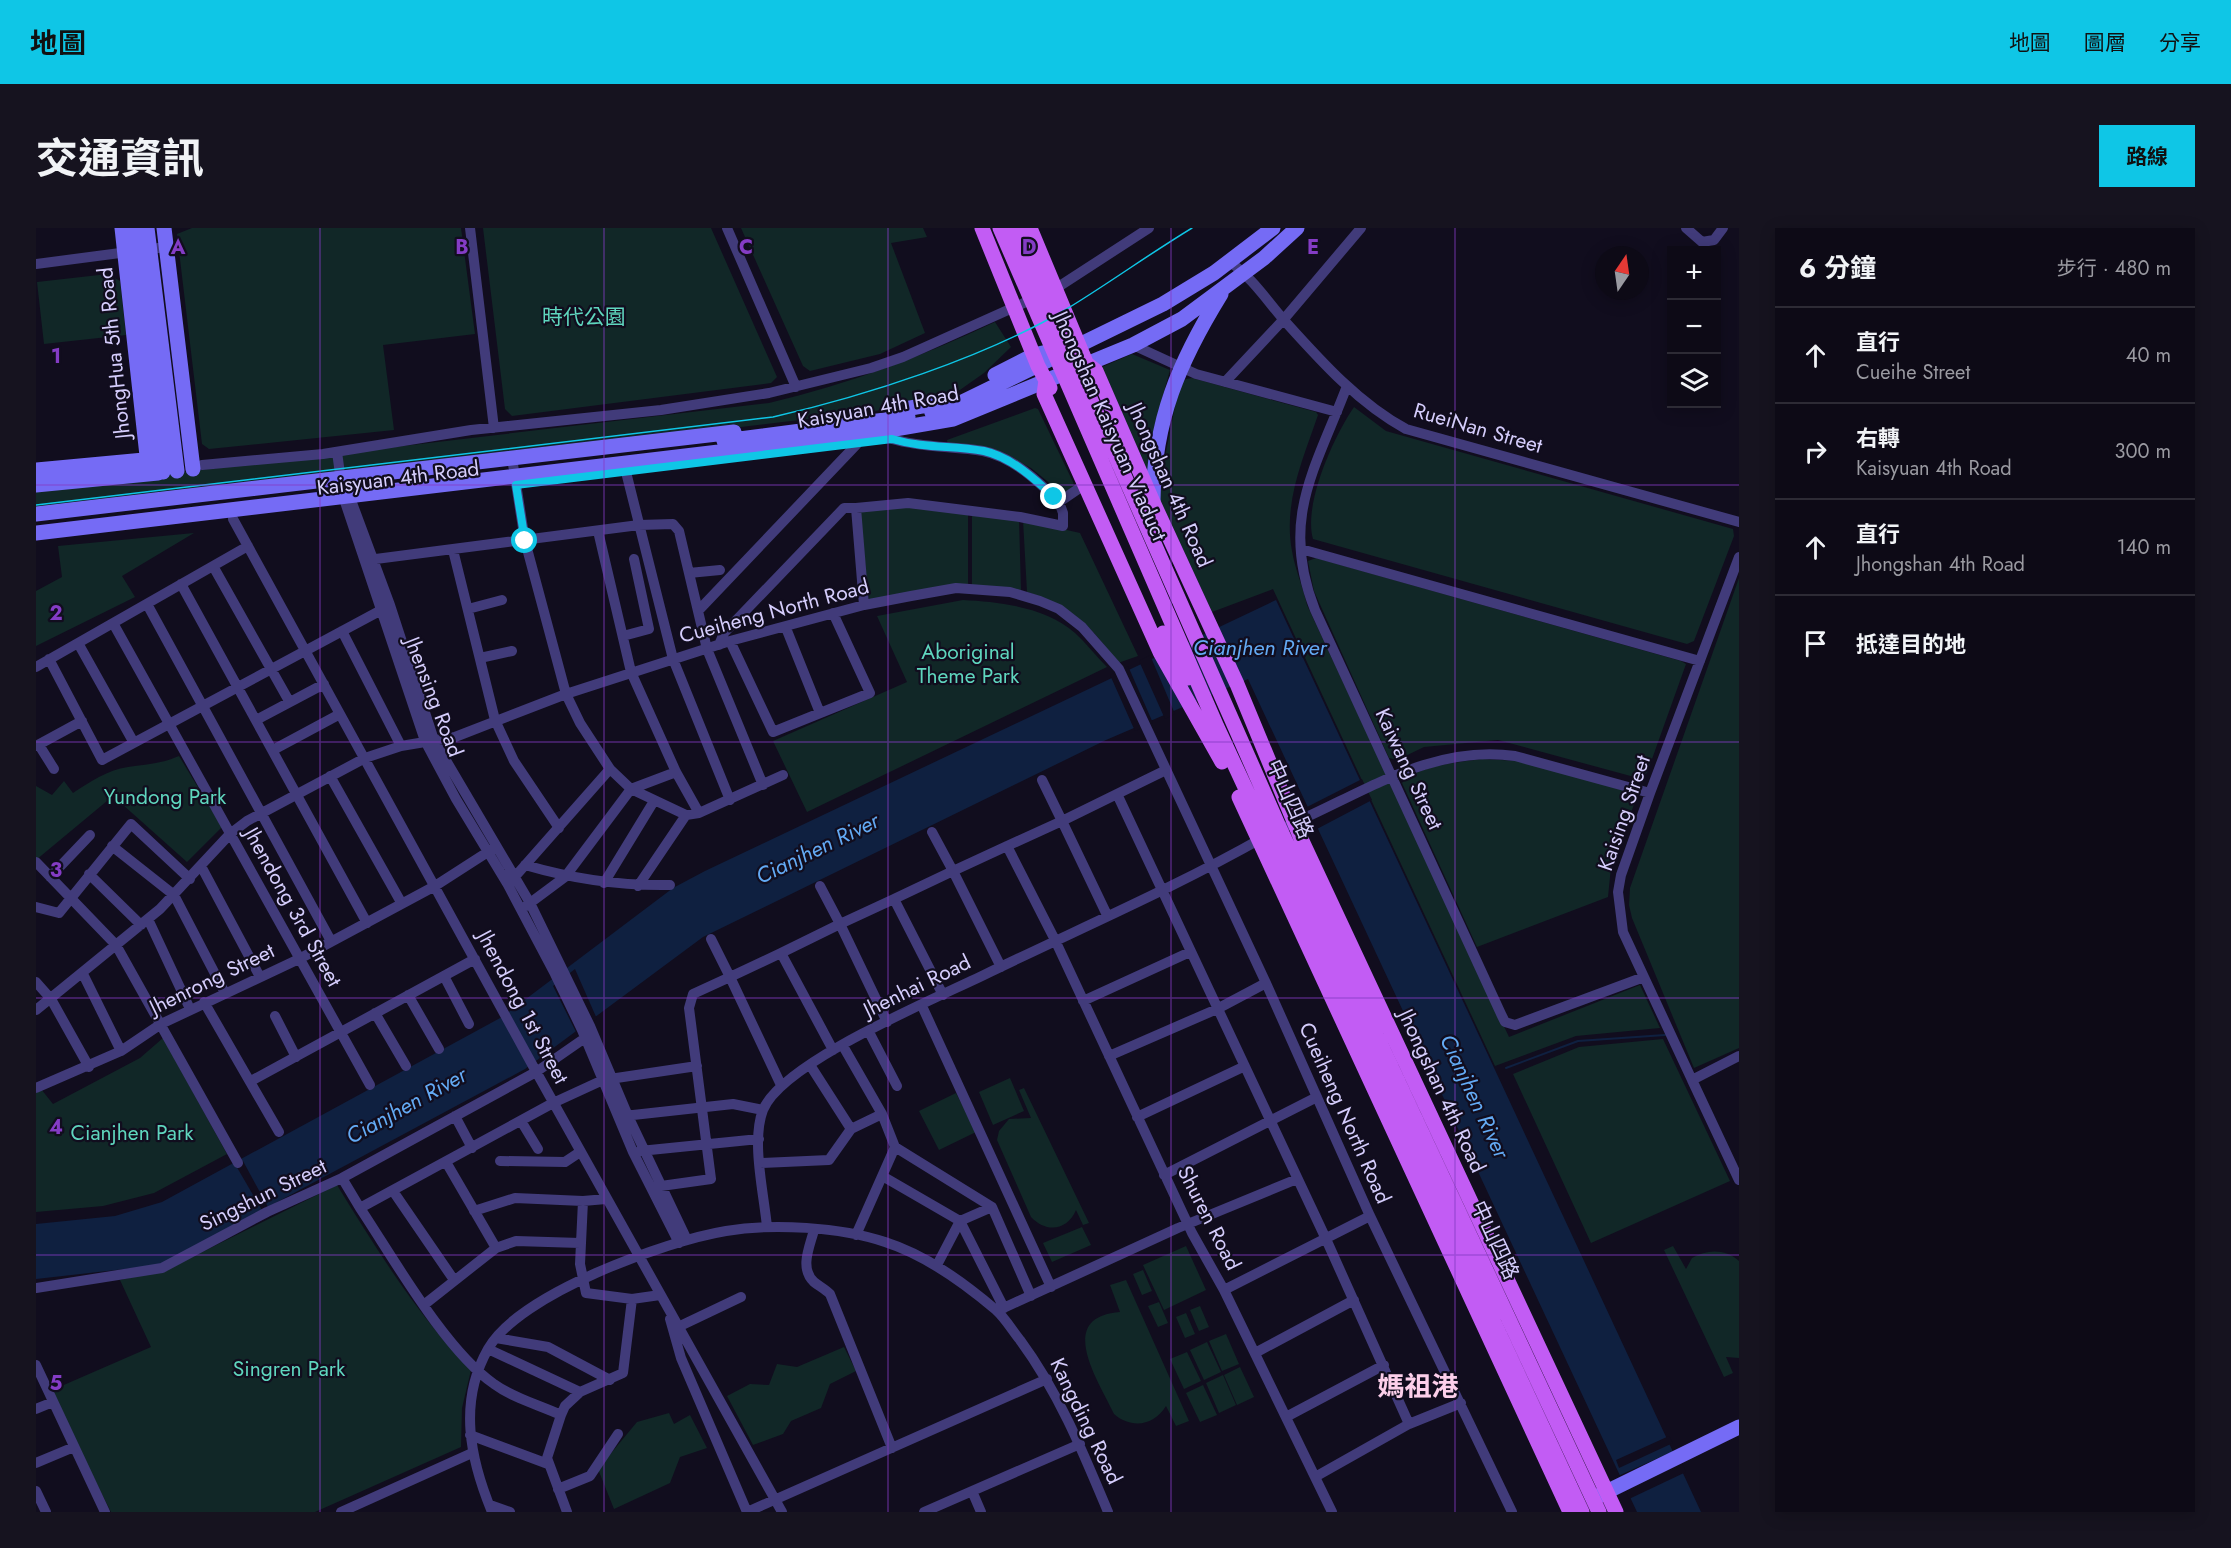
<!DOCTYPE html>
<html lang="zh-TW">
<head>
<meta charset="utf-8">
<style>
	body { margin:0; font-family:Jost,"Noto Sans TC",sans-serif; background:#16131f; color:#f1f3f6 }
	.controls { position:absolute; right:18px; top:18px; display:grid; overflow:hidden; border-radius:0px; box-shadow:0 3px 15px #0003 }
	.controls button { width:54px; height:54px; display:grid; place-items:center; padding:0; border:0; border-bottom:2px solid #2d2b35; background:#0d0a16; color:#f1f3f6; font:30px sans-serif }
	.compass { position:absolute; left:1559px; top:18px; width:54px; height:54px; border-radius:50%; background:#0d0a16; box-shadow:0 3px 15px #0003; rotate:13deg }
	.stop { position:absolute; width:18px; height:18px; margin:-14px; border:4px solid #0fc6e6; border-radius:50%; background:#fff }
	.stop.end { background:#0fc6e6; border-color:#fff; box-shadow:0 2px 6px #0008 }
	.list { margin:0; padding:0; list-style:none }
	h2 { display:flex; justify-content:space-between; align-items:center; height:78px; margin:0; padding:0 24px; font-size:26px }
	h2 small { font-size:20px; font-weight:400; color:#9a9aa1 }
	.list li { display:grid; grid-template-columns:39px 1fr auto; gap:18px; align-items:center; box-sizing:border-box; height:96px; padding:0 24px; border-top:2px solid #2d2b35 }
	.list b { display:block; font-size:22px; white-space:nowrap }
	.list p { margin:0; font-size:20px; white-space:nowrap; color:#9a9aa1 }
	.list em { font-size:20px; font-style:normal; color:#9a9aa1 }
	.icon { flex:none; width:33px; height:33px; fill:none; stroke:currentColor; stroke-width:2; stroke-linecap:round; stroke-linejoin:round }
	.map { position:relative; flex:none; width:1703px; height:1284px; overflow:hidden; border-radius:0px }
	header { display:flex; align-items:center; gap:36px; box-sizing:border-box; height:84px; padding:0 30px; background:#0fc6e6; color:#111 }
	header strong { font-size:28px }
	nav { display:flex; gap:33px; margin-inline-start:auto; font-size:21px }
	.intro { display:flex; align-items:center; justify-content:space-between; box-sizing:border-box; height:144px; padding:0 36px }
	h1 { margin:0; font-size:42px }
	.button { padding:15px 27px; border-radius:0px; background:#0fc6e6; color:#111; font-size:21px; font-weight:700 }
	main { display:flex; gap:36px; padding:0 36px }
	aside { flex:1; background:#0d0a16; border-radius:0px; box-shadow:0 3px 15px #0003 }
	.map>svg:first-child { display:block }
	.green { fill:#112727 }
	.water { fill:#0f2040 }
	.pier { fill:#110d1e }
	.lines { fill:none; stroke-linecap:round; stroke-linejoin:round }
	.stream { stroke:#0f2040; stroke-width:2 }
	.street { stroke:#413b7a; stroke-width:10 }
	.secondary { stroke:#756bf5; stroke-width:15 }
	.primary { stroke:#c25cf4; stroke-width:15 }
	.tram { stroke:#0fc6e6; stroke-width:1.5 }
	.route { stroke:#0fc6e6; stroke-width:8 }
	.grid { fill:none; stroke:#843cc5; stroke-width:1.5; stroke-opacity:0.55 }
	.labels { text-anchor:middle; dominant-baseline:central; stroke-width:4.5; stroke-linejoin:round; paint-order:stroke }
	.park-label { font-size:21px; fill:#5fd6be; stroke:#110d1e }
	.street-label { font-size:21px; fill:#d5cdfc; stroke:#110d1e }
	.water-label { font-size:22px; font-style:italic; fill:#63aaf4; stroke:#110d1e }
	.district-label { font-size:27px; font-weight:bold; fill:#fccfea; stroke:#110d1e }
	.grid-label { font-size:20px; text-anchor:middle; font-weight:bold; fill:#843cc5; stroke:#110d1e; stroke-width:4.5; stroke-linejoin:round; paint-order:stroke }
</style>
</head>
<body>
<header>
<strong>地圖</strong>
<nav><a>地圖</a><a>圖層</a><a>分享</a></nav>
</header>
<div class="intro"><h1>交通資訊</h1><a class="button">路線</a></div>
<main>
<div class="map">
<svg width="1703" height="1284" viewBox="0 0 1703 1284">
	<rect width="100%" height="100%" fill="#110d1e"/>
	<path class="green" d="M156,0H425L439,106L347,117L358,202L173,221L166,216L141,6Z
		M447,0H675L741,149L735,155L476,188L469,181Z
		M705,0H887L891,9L855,15L889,105L844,126L774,143L767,138Z
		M72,46L84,53L90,107L8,116L1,54Z
		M959,94L975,119L948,145L921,164L907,170L855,181L0,283V261L733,175C813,156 885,129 959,94Z
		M1096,126L1134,142L1116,207L1111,244L1066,139Z
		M1156,150L1280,184L1282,187C1267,231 1247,275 1256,323C1259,341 1267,359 1271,377L1473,809L1604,757L1624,800L1540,808L1459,838L1237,361L1176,384L1124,272L1125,249L1143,158L1150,151Z
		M1318,179L1350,203L1697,301L1698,308L1658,413L1651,416L1277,311C1267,276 1298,208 1318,179Z
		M999,180L1002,181L1037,254L1038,258L1027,266L995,240L974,229L912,218L911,212Z
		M872,278L932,285V359L833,374L824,284Z
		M936,285L983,291L985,362L936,359Z
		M987,292L1044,305L1102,428L1082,435C1054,397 1037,379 991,364Z
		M158,305L86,348L99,369L0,418V363L26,349L22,318Z
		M1280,330L1645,433L1650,436L1611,545L1602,550L1462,512L1388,519L1361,532L1353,530L1278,363L1272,333Z
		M1703,350V820L1658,840L1596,690L1593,677L1594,660Z
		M927,372C964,374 1010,379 1039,405C1050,415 1060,428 1071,439L771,584L737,513L871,454L841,388Z
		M143,528L186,599L151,634L77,568L0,632V558L16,567L28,553L37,565C54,554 71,542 92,539C111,536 125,536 143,528Z
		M1446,531L1483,533L1598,565L1600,571L1575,639L1572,669L1441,719L1366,555C1380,538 1424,534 1446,531Z
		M127,810L191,926L118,965L67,978L0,984V865L5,861L17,876L104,830Z
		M1627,811L1694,953L1555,1015L1477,846L1543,819Z
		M974,850L988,883L957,897L943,864Z
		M988,860L1053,995L1047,997L1040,982C1031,1003 1010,1005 995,989L961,912L963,903L973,891L995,890L983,862Z
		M920,865L940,904L903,922L883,883Z
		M301,957C341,1022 381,1087 435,1142L426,1180L425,1219L279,1284H75L14,1163L115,1119L84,1052L130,1042Z
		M1046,999L1055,1017L1016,1034L1007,1015Z
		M1150,1018L1170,1062L1128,1082L1107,1037Z
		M1637,1018L1650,1041L1656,1030C1671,1021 1690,1021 1703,1033V1130L1690,1129L1697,1145L1688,1149L1628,1022Z
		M1107,1042L1116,1063L1106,1067L1097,1046Z
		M1090,1052L1153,1193L1140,1198L1130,1178C1118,1198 1095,1201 1078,1186C1062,1152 1019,1089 1084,1084L1074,1057Z
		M1123,1074L1132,1095L1122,1099L1112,1078Z
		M1164,1078L1173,1099L1163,1103L1154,1082Z
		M1150,1085L1159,1106L1149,1110L1140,1089Z
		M1190,1106L1203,1136L1186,1143L1173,1113Z
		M1171,1114L1185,1144L1168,1152L1154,1122Z
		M808,1119L820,1143L794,1156L785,1180L755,1193L747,1206L717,1217L691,1168L714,1156L733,1157L741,1136L761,1139Z
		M1151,1124L1165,1153L1148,1161L1134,1131Z
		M1204,1139L1218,1169L1201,1177L1188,1147Z
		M1187,1147L1200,1177L1183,1185L1170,1155Z
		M1167,1157L1181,1187L1164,1194L1150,1165Z
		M633,1185L638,1196L654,1187L671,1220L644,1229L634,1255L578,1281L562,1241L601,1194Z"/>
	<path class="water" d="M1240,372L1665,1284H1601L1212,451L1070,512L667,709L489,841L124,1037L0,1051V996L79,988L126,974L466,789L637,660L669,643Z"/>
	<path class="pier" d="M1114,427L1139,486L1129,491L1103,433Z
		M1092,438L1117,495L1099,503L1074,447Z
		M1326,551L1336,572L1279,602L1269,580Z
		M539,741L561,791L541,806L517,758Z
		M207,933L233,981L227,984L199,936Z
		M1633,1208L1637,1215L1583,1240L1580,1232Z
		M1640,1222L1650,1244L1593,1271L1582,1248Z"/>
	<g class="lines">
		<path class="stream" d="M1470,840L1542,813L1629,807"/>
		<path class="street" d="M434,0L458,200
			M691,0L760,159
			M1650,0L1666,14L1678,12L1687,0
			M1194,34C1215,49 1230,71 1247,91C1284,132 1322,175 1370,201L1703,294
			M0,36L130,19
			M1016,63L1113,0
			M1097,117L1160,146L1301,184
			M1189,154L1248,91L1325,0
			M1311,158C1280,240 1243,291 1279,382L1466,788L1469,794L1479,797L1608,749
			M856,211C887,220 916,218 947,223C977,229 1003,254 1023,274
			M301,224L307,268L389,513L420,571L472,657L519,746L546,802L597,924L643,1015
			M476,230L489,313L530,466L544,495L574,541L595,561L650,587L663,585L747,547
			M166,237L287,226L435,202L625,182L733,165L835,140L867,129L1001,69
			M590,244L637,431L694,572
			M312,264L354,377L398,512L494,675L554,798L592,888L651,1012
			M197,291L497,838L746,1284
			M562,303L595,444L640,544L663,585
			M1265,321L1664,433
			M417,322L459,492L478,533L523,600
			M332,332L603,297L637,296L643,303L671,421L727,557
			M177,338L253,473
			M653,345L684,342
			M145,356L331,695
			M111,376L295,713
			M828,377L820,280L872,275L984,289L1027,298V285L1023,274L1048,257
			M432,381L466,372
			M662,383L821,216
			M77,395L334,857
			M750,400L784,485
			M306,403L365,518
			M587,408L613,401L598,331
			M694,413L737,504L834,465L797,385
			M42,415L98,515
			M683,417L688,405L808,280H820
			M444,430L476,423
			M13,431L66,532L351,379
			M0,439L212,318
			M220,492L288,456
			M3,517L18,541
			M0,518L46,493
			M237,522L304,486
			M294,548L366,676
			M1006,552L1026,593L1081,566L1290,1011L1373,1196
			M595,561L640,544
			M1081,566L1130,542
			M1253,597C1326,566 1395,516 1479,528L1614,565
			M896,604L917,643L971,618L1019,712L1156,1005L1188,1062L1296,1284
			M76,618L138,667L189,765
			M971,618L1026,593L1071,687
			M0,634L80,717L202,935
			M489,637C537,651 583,658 634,657
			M165,638L224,749
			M53,646L105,697
			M14,649L54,607
			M476,652L574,541
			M568,655L618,573
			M602,658L650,587
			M784,658L804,696L858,671L907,767
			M858,671L917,643L965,739
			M490,678L529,649L595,561
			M0,679L23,685L95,596L154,651
			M112,691L154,781
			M675,711L694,749L745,725L797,822
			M745,725L804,696L851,794
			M47,746L85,823
			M408,748L433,796
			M0,754L15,771L53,839
			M372,767L403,821
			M1047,773L1154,724
			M168,774L243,904
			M886,778L1015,1059
			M0,782L124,681L194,606L211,593L329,530L365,518L419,509L530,466L694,413L828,377L875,368L920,360L974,364L1004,373L1023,381L1046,399L1083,441L1230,755L1334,988L1476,1284
			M339,785L370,838
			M239,788L260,829
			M833,804L861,858
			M807,818L846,886L859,919
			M1073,828L1181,781L1230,755
			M1703,828L1656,852L1703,952
			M774,837L815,901
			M1656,852L1587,704L1582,664L1585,647L1614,565L1703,329
			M215,853L439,731
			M0,860L85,823L125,796L263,731L399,658L458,620
			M419,888L436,920
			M588,888L697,876L727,882
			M1101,889L1207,839
			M485,893L502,921
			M815,901L846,886
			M859,919L956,979L995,1068
			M604,923L723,911
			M464,933L529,934L544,924
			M410,934L460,1020
			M724,935L793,932L815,901
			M1128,947L1281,869
			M848,949L924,993L968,1080
			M306,950L324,980
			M618,959L675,951L653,780L657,766L694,749L745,857
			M357,963L418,1052
			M547,973L544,1036L550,1065L596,1071
			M438,983L479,970L547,973L570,971
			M731,999C728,966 715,913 727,882C747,833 904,769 954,744C1045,700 1140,659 1228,609
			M778,1002C774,1018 763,1040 778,1054C783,1058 789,1061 794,1066L856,1220
			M820,1007L859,919
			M901,1037L924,993L956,979
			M0,1060L126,1040L231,984L306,950L500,844L549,810
			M1188,1062L1334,988
			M389,1076L460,1020L480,1013L544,1015
			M961,1083L1142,1000L1261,951
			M634,1091L645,1130L711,1284
			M642,1099L705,1069
			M460,1110L512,1119L574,1152
			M452,1121L544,1164
			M1219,1125L1318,1072
			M0,1137L69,1284
			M0,1181L17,1174
			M525,1187C503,1177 477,1170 458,1156C409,1122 358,1031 324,980L517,875L567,852L661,838
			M1250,1189L1348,1137
			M434,1207L512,1236
			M0,1235L38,1219
			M1279,1249L1373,1196L1425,1175
			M522,1261L554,1248L582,1206
			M0,1263L10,1284
			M936,1263L945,1284
			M454,1277L474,1284
			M305,1284L436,1225
			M456,1284C434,1231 422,1174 452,1121C483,1066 629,1013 690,1003C737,995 804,999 849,1014C890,1027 927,1054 960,1082C969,1090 976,1102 984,1112C1023,1165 1047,1224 1072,1284
			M531,1284L511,1230L525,1187L529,1178L544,1164L587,1145L596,1071L624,1067
			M711,1284L1011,1151
			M888,1284L1044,1216"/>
		<path class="secondary" d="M86,0L113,246
			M98,0L127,244
			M111,0L141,243
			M128,0L157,241
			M959,147L998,127L1011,124
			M858,183L908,174
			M896,185L910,182L1127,76L1178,45L1237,0
			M688,213L872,189
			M0,242L119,231
			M0,257L122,245
			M1117,273C1118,192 1143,134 1185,66
			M0,286L698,204
			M0,305L818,208L917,191L1097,117L1146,91L1228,30L1261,0
			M1560,1269L1703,1199"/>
		<path class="primary" d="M946,0L1002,138L1014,160
			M964,0L1181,499L1546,1284
			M979,0L1244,601L1563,1284
			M994,0L1054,144
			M1051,136L1060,143L1117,274L1201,456L1266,613L1580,1284
			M1010,152L1008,166L1124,424L1186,534
			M1127,405L1152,450
			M1203,569L1534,1284"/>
		<path class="tram" d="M0,277L737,189C829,168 947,130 1029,82C1072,56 1113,26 1156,0"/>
	</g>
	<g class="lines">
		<path class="route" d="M489,313L480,257L856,211C890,221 917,217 948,223C975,229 999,251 1018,269"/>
	</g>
	<path class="grid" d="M284,0V1284M568,0V1284M852,0V1284M1135,0V1284M1419,0V1284M0,257H1703M0,514H1703M0,770H1703M0,1027H1703"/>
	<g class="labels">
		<g class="park-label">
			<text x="548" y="89">時代公園</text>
			<text x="932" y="424">Aboriginal<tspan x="932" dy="24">Theme Park</tspan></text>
			<text x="129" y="569">Yundong Park</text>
			<text x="96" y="905">Cianjhen Park</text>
			<text x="253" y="1141">Singren Park</text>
		</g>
		<g class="street-label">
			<text transform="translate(78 125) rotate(-96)">JhongHua 5th Road</text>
			<text transform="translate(842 179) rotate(-10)">Kaisyuan 4th Road</text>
			<text transform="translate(1074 198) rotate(66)">Jhongshan Kaisyuan Viaduct</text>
			<text transform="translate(1442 200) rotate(16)">RueiNan Street</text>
			<text transform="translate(362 250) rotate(-7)">Kaisyuan 4th Road</text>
			<text transform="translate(1134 257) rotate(66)">Jhongshan 4th Road</text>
			<text transform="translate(738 383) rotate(-15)">Cueiheng North Road</text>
			<text transform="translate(398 469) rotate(69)">Jhensing Road</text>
			<text transform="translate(1373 541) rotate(65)">Kaiwang Street</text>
			<text transform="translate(1254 571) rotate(66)">中山四路</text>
			<text transform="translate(1588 585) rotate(-71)">Kaising Street</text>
			<text transform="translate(257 679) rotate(61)">Jhendong 3rd Street</text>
			<text transform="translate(176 751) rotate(-26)">Jhenrong Street</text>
			<text transform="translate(881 758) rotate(-26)">Jhenhai Road</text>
			<text transform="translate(487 779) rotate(62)">Jhendong 1st Street</text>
			<text transform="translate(1406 863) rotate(65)">Jhongshan 4th Road</text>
			<text transform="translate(1309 885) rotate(66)">Cueiheng North Road</text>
			<text transform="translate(227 967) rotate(-26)">Singshun Street</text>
			<text transform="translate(1173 990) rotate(63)">Shuren Road</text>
			<text transform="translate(1459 1012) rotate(65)">中山四路</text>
			<text transform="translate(1050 1193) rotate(64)">Kangding Road</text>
		</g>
		<g class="water-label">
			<text x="1224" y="419">Cianjhen River</text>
			<text transform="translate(781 620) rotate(-26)">Cianjhen River</text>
			<text transform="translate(1439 868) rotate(65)">Cianjhen River</text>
			<text transform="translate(370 877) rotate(-29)">Cianjhen River</text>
		</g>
		<g class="district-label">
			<text x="1382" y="1158">媽祖港</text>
		</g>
	</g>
	<g class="grid-label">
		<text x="142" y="26">A</text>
		<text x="426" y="26">B</text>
		<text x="710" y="26">C</text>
		<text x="993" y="26">D</text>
		<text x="1277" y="26">E</text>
		<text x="20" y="135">1</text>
		<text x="20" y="392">2</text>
		<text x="20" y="649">3</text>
		<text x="20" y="906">4</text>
		<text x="20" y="1162">5</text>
	</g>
</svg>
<div class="controls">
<button>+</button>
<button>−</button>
<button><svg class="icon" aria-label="layers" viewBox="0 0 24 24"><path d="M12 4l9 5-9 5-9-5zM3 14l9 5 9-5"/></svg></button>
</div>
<svg class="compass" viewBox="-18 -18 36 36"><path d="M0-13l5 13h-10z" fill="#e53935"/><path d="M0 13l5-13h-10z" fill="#9a9aa1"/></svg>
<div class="stop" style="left:489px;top:313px"></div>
<div class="stop end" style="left:1018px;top:269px"></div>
</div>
<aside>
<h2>6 分鐘<small>步行 · 480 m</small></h2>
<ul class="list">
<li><svg class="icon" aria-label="ahead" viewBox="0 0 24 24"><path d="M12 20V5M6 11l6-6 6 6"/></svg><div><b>直行</b><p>Cueihe Street</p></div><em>40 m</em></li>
<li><svg class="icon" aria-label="right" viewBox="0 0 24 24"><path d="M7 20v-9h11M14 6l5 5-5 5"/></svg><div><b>右轉</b><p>Kaisyuan 4th Road</p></div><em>300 m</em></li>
<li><svg class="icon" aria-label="ahead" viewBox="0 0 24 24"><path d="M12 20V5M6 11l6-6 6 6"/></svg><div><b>直行</b><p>Jhongshan 4th Road</p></div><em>140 m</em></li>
<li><svg class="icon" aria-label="arrive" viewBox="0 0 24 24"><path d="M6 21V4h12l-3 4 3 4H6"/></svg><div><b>抵達目的地</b></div></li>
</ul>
</aside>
</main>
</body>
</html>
